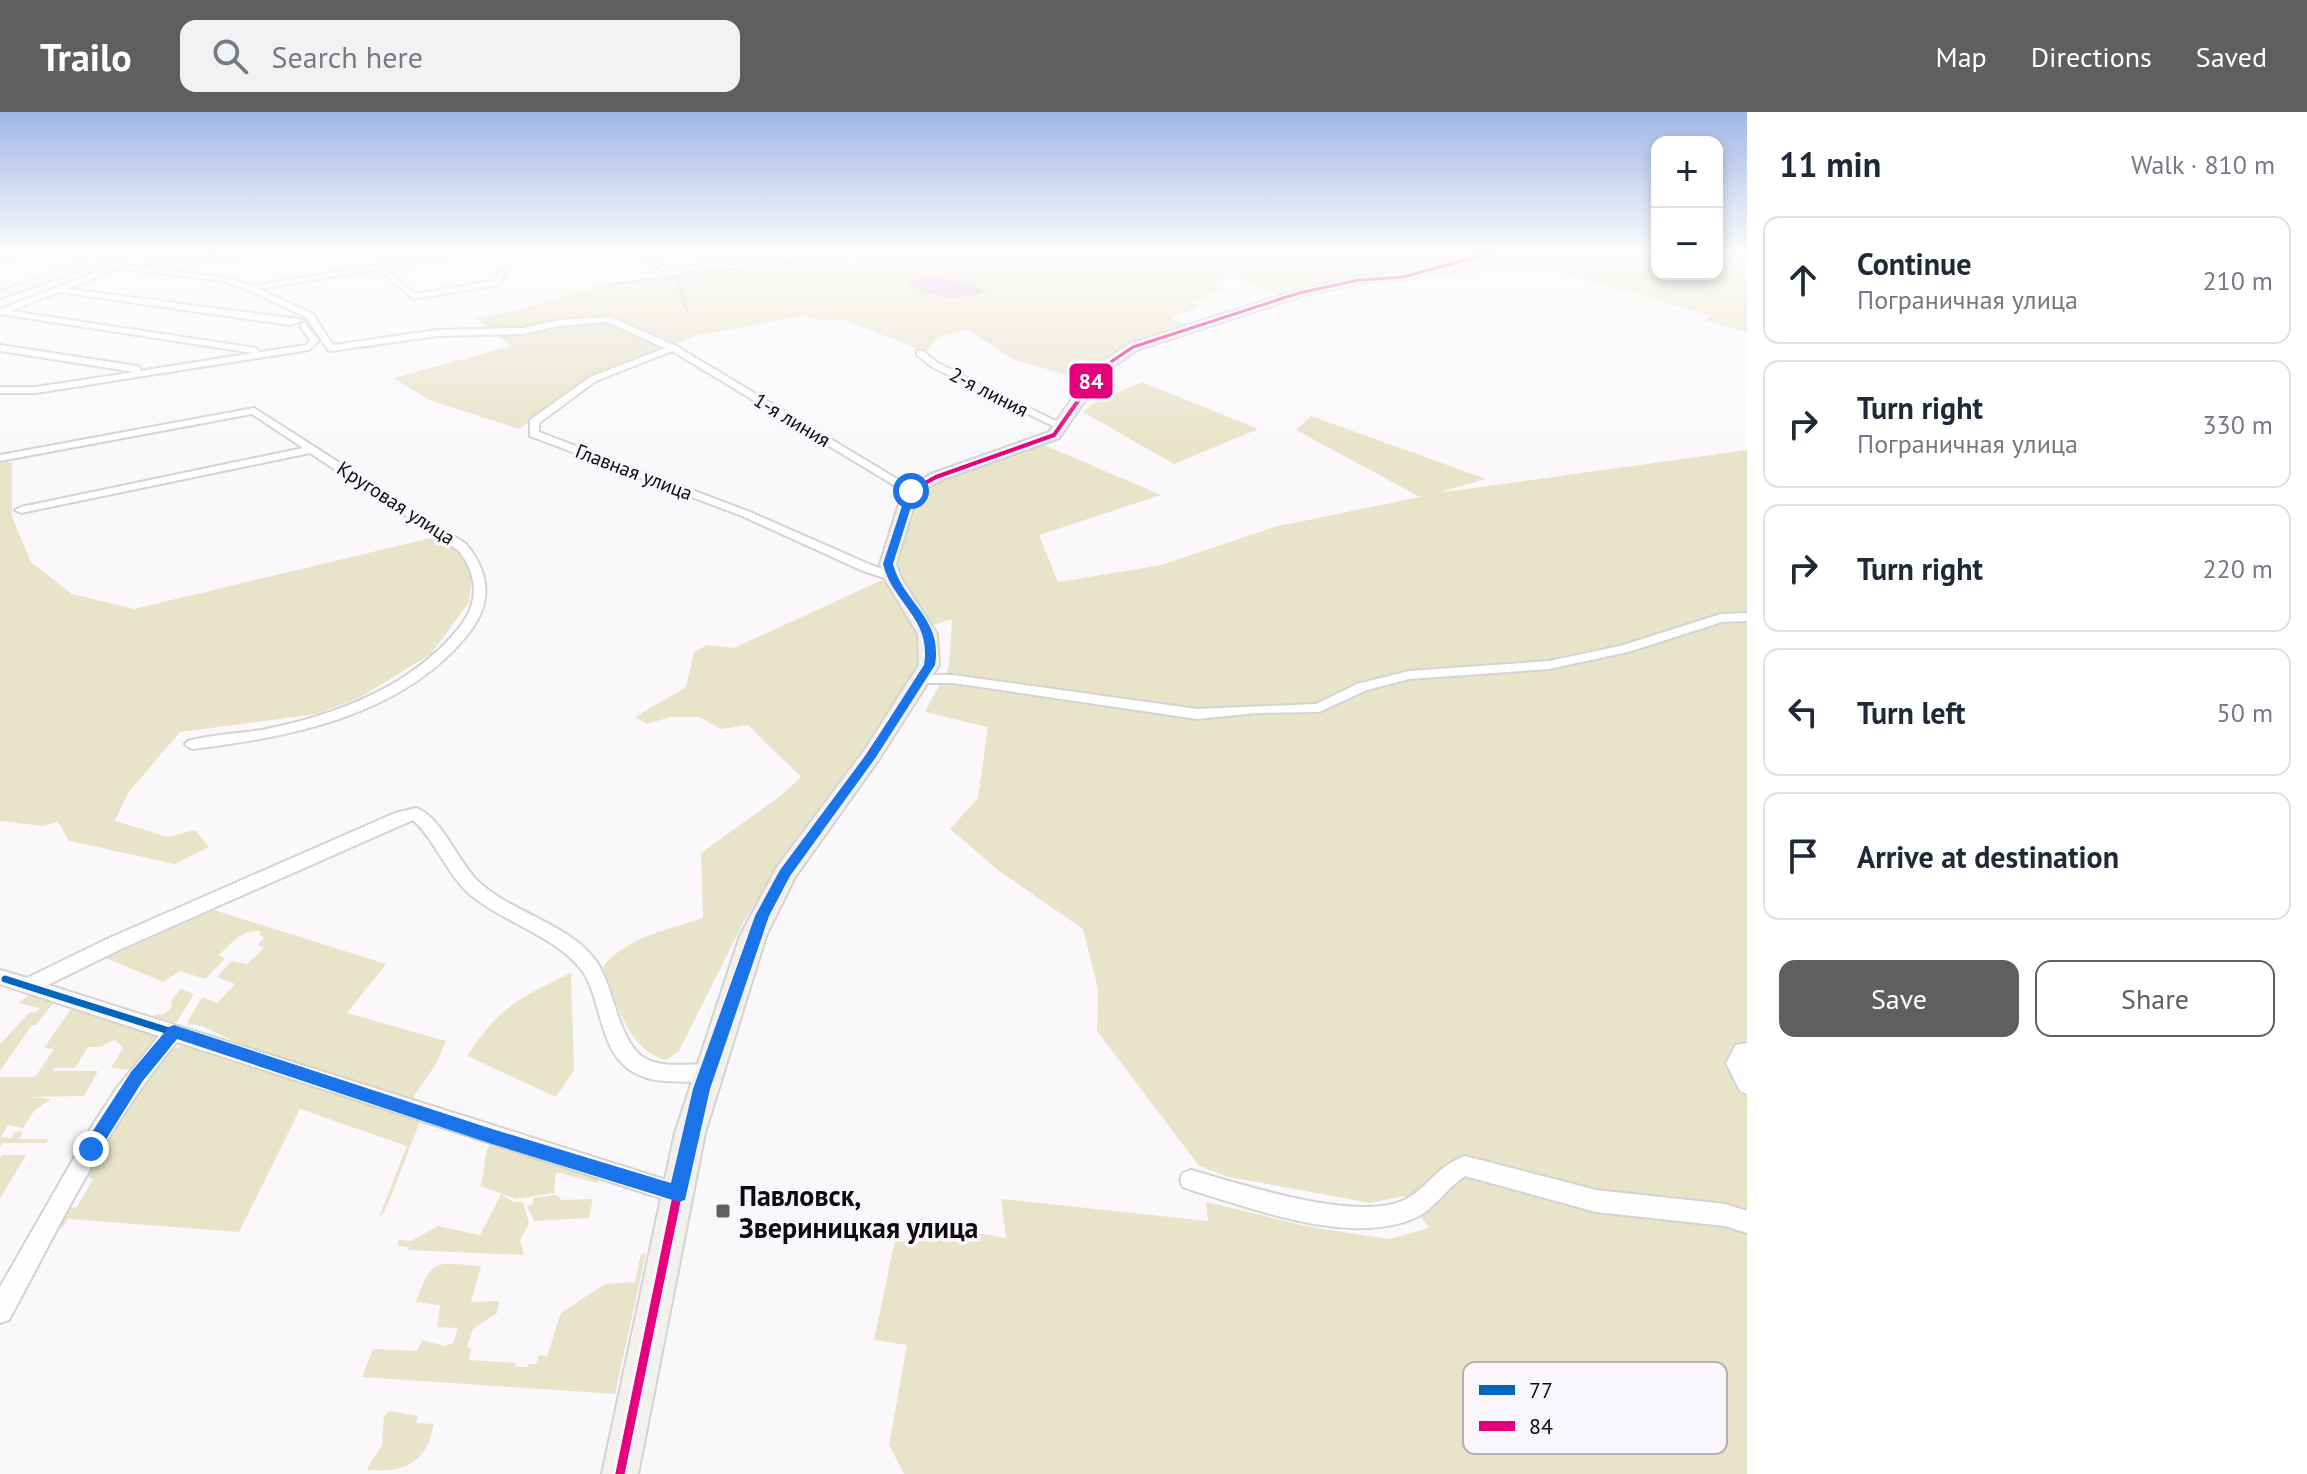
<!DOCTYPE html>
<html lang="en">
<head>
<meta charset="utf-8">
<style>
	body { margin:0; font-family:"PT Sans",sans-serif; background:#f2f2f3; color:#1f2937 }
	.controls { position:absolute; right:24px; top:24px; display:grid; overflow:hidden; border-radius:16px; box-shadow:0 4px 12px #0003 }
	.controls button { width:72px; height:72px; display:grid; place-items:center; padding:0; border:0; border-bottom:2px solid #e0e1e3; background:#fff; color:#1f2937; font:40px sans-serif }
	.stop { position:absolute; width:24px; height:24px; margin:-18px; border:6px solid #1a73e8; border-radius:50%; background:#fff }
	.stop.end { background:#1a73e8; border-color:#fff; box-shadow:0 2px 8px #0008 }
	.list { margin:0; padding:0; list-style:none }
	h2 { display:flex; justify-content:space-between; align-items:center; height:104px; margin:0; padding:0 32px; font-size:34px }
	h2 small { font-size:26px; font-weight:400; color:#747a83 }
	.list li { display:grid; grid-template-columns:52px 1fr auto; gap:24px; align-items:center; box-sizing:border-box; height:128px; margin:0 16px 16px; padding:0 16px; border:2px solid #e0e1e3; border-radius:16px }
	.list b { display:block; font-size:30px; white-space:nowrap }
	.list p { margin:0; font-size:26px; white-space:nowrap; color:#747a83 }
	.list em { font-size:26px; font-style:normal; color:#747a83 }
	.actions { display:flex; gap:16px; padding:24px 32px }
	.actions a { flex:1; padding:18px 0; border:2px solid #5f5e60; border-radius:16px; text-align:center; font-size:28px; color:#5f5e60 }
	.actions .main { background:#5f5e60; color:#fff }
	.icon { flex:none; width:44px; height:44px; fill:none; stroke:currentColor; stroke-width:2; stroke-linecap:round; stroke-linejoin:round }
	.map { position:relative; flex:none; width:1747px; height:1362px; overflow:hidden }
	header { display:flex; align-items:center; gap:48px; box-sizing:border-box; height:112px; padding:0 40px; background:#5f5e60; color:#fff }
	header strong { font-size:38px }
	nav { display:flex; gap:44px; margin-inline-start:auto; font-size:28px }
	.search { width:560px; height:72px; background:#f2f2f3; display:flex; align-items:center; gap:20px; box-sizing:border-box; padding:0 28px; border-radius:16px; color:#747a83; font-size:30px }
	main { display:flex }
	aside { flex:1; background:#fff }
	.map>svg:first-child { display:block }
	.green { fill:#e7e4c9 }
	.water { fill:#d3b8e0 }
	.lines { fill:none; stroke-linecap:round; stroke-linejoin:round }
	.stream { stroke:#d3b8e0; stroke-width:2 }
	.street-casing { stroke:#d4d3d4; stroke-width:4 }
	.secondary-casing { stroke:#d4d3d4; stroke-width:4 }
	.street { fill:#fefefe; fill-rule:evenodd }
	.secondary { fill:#f2f1ee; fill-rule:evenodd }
	.bus-1-far1-casing { stroke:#faf7fc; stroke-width:13 }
	.bus-1-casing { stroke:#faf7fc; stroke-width:15 }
	.bus-2-far4-casing { stroke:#faf7fc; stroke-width:6 }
	.bus-2-far3-casing { stroke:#faf7fc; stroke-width:8 }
	.bus-2-far2-casing { stroke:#faf7fc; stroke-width:10 }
	.bus-2-far1-casing { stroke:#faf7fc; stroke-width:13 }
	.bus-2-casing { stroke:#faf7fc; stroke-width:15 }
	.bus-1-far1 { stroke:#0065bd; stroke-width:7 }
	.bus-1 { stroke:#0065bd; stroke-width:9 }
	.bus-2-far4 { stroke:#e5007d; stroke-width:3 }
	.bus-2-far3 { stroke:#e5007d; stroke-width:4 }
	.bus-2-far2 { stroke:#e5007d; stroke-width:5 }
	.bus-2-far1 { stroke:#e5007d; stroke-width:7 }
	.bus-2 { stroke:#e5007d; stroke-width:9 }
	.route { fill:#1a73e8 }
	.poi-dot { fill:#5f5e60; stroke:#faf7fc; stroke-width:3 }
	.labels { text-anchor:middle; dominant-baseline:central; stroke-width:7; stroke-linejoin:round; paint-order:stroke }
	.far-street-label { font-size:20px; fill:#0c0b0d; stroke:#faf7fc }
	.near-poi-label { font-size:28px; font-weight:bold; fill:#0c0b0d; stroke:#faf7fc; text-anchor:start }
	.key { fill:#faf7fc; stroke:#b3b0b4; stroke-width:2 }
	.key-label { font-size:22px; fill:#0c0b0d }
	.line-badge { stroke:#faf7fc; stroke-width:3 }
	.badge-label { font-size:22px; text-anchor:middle; font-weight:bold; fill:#fff }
</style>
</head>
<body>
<header>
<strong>Trailo</strong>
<div class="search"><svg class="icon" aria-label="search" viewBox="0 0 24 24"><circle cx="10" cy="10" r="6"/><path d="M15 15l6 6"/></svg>Search here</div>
<nav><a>Map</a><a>Directions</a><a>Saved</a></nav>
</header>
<main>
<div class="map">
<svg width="1747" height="1362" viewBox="0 0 1747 1362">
	<rect width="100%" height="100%" fill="#faf8fb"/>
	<path class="green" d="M840,140H1657V162H1717V140H1747V221L1705,208L1711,204L1543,155L1361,171L1290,186L1234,165L1212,172L1225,178L1190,190L1200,194L1171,206L1189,213L1110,241L1081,267L1012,247L968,218L939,224L926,240L842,207L821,209L801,204L696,224L590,266L519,317L429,288L394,266L511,234L475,206L510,200L605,172L834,144L868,162L872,159Z
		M1142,270L1258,317L1174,352L1083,300L1095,290Z
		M1311,304L1486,367L1437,381L1747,338V1362H904L889,1333L907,1233L874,1228L895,1128L918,1131L923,1112L1006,1126L1001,1087L1208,1109L1206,1090L1316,1116L1390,1127L1429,1116L1405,1084L1371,1091L1229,1065L1199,1054L1097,919L1098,877L1083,817L999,759L950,717L978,686L988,615L925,600L949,555L952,507L927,515L891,464L911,379L1035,329L1161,383L1039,423L1058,470L1161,453L1274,415L1420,385L1296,318Z
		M0,349L12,351V405L31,450L72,482L134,497L435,425L458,437L473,456L469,490L431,542L359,586L316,602L180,620L128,681L115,709L168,725L195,718L209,735L175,752L69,729L58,710L43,714L0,709Z
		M882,468L918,509L922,547L857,645L801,719L743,811L679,939L666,948C626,937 617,890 603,855C624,826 670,817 703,806L701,741L779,685L801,665L748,613L721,617L699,605H670L647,612L635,605L686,575L694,540L707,533L734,536Z
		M214,798L386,852L347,901L446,929L436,952L412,987L252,938L204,915L187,911L202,885L217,891L235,872L217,865L231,849L247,852L264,836L258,833L264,826L259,822L261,819C241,818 234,829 219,843L225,847L205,867L180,859L163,870L106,846Z
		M571,861L574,958L556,985L467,944C501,893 518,887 571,861Z
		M181,877L194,882L177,910H165L153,903L164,902L171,896L172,887Z
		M31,882L55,889L36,913H32L0,959V932L30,900L36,901L40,896L18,891Z
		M73,894L158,922L159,926L133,958L111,956L123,936L115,928L100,935H88L75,956H54L53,959H98L84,984L29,985L51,987L34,999L23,1016L8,1013L1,1025L11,1026L15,1020L23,1019L19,1027H48L46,1031H3L0,1036V965H35L54,937L44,936Z
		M193,934L421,1007L385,1099L379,1105L407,1034L300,997L239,1120L68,1107L62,1116L56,1110L64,1097L77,1095L93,1067L83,1063L100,1031L167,939L182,934Z
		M491,1031L598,1064V1071L556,1060L554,1081L516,1087L480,1074C487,1058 481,1045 491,1031Z
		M2,1043H26L0,1087V1046Z
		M501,1082L513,1090H523L529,1111L520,1129L524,1143L408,1138L409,1135L397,1134L399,1128L411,1129L438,1114L480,1123Z
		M556,1083L562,1088L593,1087L589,1106L534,1109L527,1094L533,1092V1086Z
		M646,1141L615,1282L362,1265L373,1237L417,1239L422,1228L444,1234L453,1231L458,1216L437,1215L440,1193L416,1190C432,1144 436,1151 481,1154L471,1190L499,1189L497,1201L473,1217L467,1235L471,1236L469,1248L516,1251L515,1255H527L528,1252H536L539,1243L547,1244L561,1201L605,1172L635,1170L641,1142Z
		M390,1299L418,1304L416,1311L433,1312V1315C427,1350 403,1362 368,1358V1355L382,1333L384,1304Z"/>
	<path class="water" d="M933,164C951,170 970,172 987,179C958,188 930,189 907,169Z"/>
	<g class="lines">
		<path class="stream" d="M605,173L676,164
			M688,202L676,164L832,145"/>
		<defs>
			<path id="street" d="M13,140H23L0,150V145Z
				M195,140H213L149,152L145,150Z
				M244,140H272L199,149L195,147Z
				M452,140H470L385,156L415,182L492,169L499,159L506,161L498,173L413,187L378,157L260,177L313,202L333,233L437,218L522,216L559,208L611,205L676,234L917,379L907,381L672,239L596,269L539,311V320L750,400L871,453L895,461V467L891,468L863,459L742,404L530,324V308L590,265L665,236L607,210L559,214L522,222L437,224L331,239L328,238L307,206L248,178L222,169L119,156L68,177L305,208L290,213L59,180L11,199L256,236L260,240L306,233L310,229L300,213L304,210L319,229L309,238L36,281H0V275H36L135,260L0,239V233L137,254L140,255V259L253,241L0,202L1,197L112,154L87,152L84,148L122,149L125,153L223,165L252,174Z
				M636,140H644L670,158L776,140H793L669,163Z
				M1485,140H1497L1413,165L1406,163Z
				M1634,140L1657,144V148L1634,142Z
				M917,239H923L938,251L1066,314L1057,316L932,255L917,243Z
				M254,296L466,432C490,461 493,490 469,521C404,603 292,625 193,637L188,635L185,632L188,629C213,622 241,622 267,617C339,602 412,574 459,516C480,490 478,462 458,438L310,341L21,401L15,398L21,395L303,336L252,302L0,349V343Z
				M1747,501V509L1722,510L1628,540L1549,557L1409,567L1367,578L1319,600L1257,601L1197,607L953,571H921L914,567L921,563H953L1197,597L1316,592L1357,572L1409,559L1549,549L1620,534L1721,502Z
				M416,696C439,703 458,748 475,766C507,800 570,811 596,849C615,876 618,932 646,947C663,956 689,952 707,952L714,955L717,961L714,967L707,970C682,969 652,973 630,958C599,937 602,889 583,860C561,827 504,810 473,785C447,764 437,730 413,708L121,837L48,873L679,1072L687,1075L690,1082L687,1089L679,1092L177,930C107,1013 61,1112 9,1208L0,1211V1175L94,1011L117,976L159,924L0,872V858L27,866L107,827L395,701Z
				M1747,931V982L1740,979L1726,951L1736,933Z
				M1465,1044L1596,1078L1725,1092L1747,1099V1121L1725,1114L1596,1100L1465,1064C1448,1075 1437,1094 1419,1104C1356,1136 1254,1097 1191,1078L1183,1075L1180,1068L1183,1061L1191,1058C1241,1072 1359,1112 1406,1087C1430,1074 1434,1056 1465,1044Z"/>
			<path id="secondary" d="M94,140H106L80,158L0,186V179L72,154Z
				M1410,160L1415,163L1414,165L1359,171L1302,184L1137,238L1104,261L1059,326L941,368L918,381L896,452L901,466L937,522L939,553L879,647L795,765L766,824L705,1021L638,1362H602L675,1021L740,824L777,755L865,637L919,553L918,522L884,466L880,452L903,379L931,362L1049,320L1094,255L1129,232L1295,179L1359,165Z"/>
		</defs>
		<use href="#street" class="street-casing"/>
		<use href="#secondary" class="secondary-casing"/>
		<use href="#street" class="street"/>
		<use href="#secondary" class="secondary"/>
		<defs>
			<path id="bus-1-far1" d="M5,867L358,979"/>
			<path id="bus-1" d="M351,977L679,1082"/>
			<path id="bus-2-far4" d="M1085,278L1099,258L1133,235L1299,181L1359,168L1403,165L1494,140"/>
			<path id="bus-2-far3" d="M889,454L911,379L936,365L1054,323L1087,276"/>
			<path id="bus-2-far2" d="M842,683L929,553L928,522L899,478L888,452"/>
			<path id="bus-2-far1" d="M703,979L753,824L785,761L843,681"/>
			<path id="bus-2" d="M620,1362L690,1021L704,977"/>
		</defs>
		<use href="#bus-1-far1" class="bus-1-far1-casing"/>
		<use href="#bus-1" class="bus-1-casing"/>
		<use href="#bus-2-far4" class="bus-2-far4-casing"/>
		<use href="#bus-2-far3" class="bus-2-far3-casing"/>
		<use href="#bus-2-far2" class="bus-2-far2-casing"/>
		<use href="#bus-2-far1" class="bus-2-far1-casing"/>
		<use href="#bus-2" class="bus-2-casing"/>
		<use href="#bus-1-far1" class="bus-1-far1"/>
		<use href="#bus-1" class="bus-1"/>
		<use href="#bus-2-far4" class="bus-2-far4"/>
		<use href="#bus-2-far3" class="bus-2-far3"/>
		<use href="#bus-2-far2" class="bus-2-far2"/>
		<use href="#bus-2-far1" class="bus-2-far1"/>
		<use href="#bus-2" class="bus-2"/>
	</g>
	<linearGradient id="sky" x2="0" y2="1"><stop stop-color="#9fb6e5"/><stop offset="0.42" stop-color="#fdfcfd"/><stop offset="1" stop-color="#fdfcfd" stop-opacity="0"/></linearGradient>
	<rect width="1747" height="331" fill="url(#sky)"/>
	<path class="route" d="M911,376L916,379L893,452C904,492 943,506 935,553L876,645L790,764L769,804L710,977L685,1088L679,1090L492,1032L177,927L142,970L97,1042H85L82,1037L85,1031L131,960L169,915L174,913L492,1017L671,1071L693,977L755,804L780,758L868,640L924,553C932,506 893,492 883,452L907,379Z"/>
	<rect class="poi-dot" x="715" y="1091" width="16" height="16" rx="4"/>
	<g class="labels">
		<g class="far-street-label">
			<text transform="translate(989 280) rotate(27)">2-я линия</text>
			<text transform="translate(792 308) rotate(31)">1-я линия</text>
			<text transform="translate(634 360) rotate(21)">Главная улица</text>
			<text transform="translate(396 391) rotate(33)">Круговая улица</text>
		</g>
		<g class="near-poi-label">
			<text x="739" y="1083">Павловск,<tspan x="739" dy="32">Звериницкая улица</tspan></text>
		</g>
	</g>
	<rect x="1463" y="1250" width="264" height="92" rx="12" class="key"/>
	<rect x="1479" y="1273" width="36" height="10" fill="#0065bd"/>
	<rect x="1479" y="1309" width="36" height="10" fill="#e5007d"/>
	<g class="key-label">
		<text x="1529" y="1286">77</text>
		<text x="1529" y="1322">84</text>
	</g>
	<rect class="line-badge" x="1068" y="250" width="46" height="38" rx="8" fill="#e5007d"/>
	<g class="badge-label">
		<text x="1091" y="277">84</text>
	</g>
</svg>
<div class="controls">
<button>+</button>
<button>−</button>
</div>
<div class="stop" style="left:911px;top:379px"></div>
<div class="stop end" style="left:91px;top:1037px"></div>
</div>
<aside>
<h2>11 min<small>Walk · 810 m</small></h2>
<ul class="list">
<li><svg class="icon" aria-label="ahead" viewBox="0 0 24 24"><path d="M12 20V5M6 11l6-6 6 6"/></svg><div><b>Continue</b><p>Пограничная улица</p></div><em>210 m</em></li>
<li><svg class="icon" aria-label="right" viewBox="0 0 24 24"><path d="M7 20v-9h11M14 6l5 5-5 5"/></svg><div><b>Turn right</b><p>Пограничная улица</p></div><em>330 m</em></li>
<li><svg class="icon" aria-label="right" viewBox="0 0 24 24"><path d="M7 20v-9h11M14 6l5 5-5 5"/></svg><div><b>Turn right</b></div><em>220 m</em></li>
<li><svg class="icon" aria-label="left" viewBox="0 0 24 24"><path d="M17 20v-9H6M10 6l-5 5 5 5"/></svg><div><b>Turn left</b></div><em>50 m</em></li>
<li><svg class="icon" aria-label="arrive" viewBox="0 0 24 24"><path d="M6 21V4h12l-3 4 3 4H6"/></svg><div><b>Arrive at destination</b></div></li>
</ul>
<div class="actions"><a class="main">Save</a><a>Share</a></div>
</aside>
</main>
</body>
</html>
